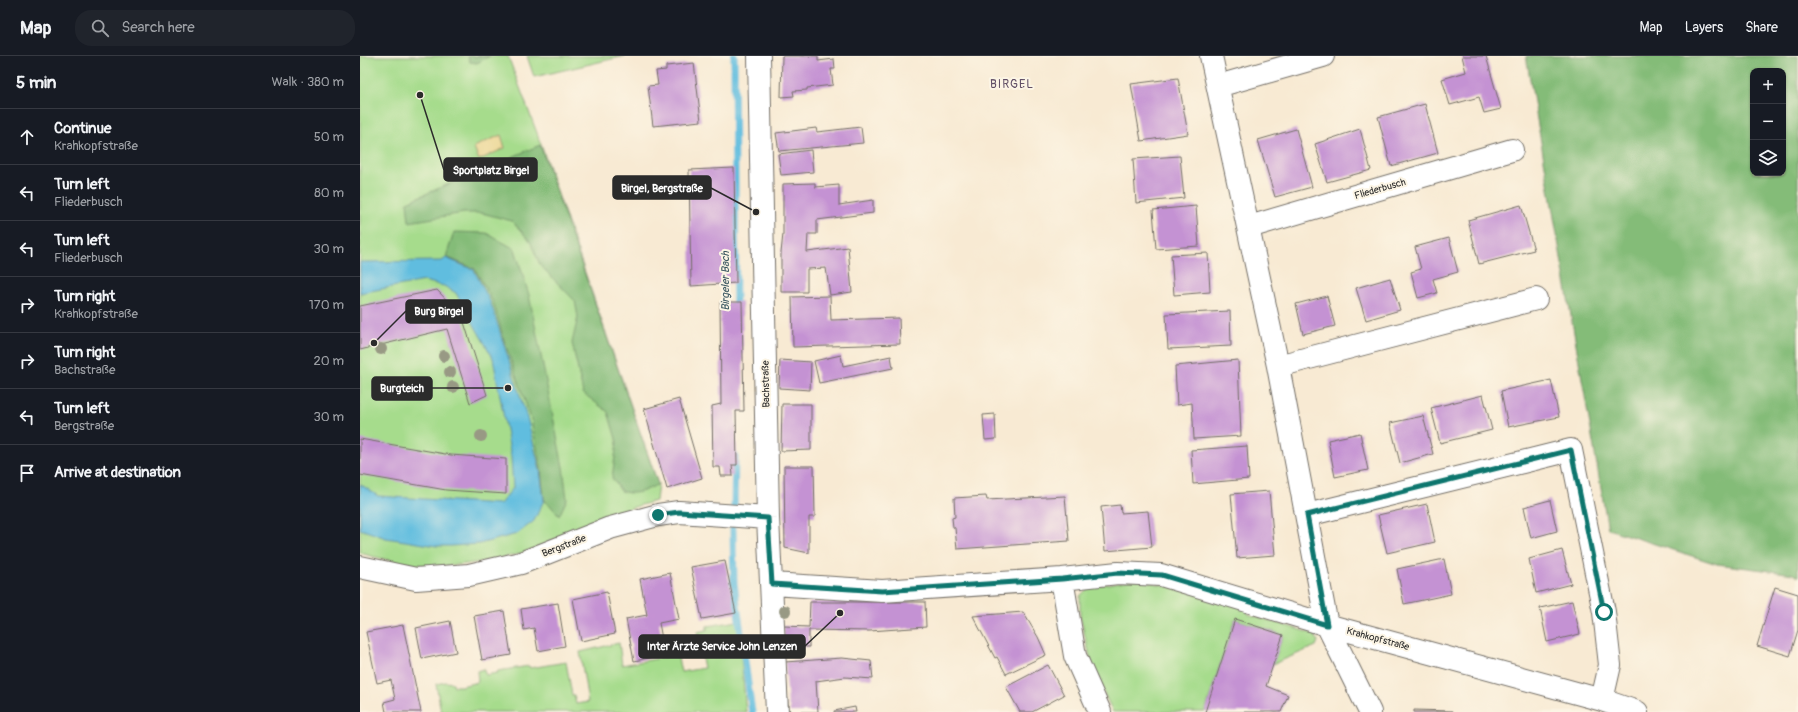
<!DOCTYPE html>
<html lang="en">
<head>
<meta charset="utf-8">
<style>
	body { margin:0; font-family:Pangolin,sans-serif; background:#20242c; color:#f1f3f6 }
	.controls { position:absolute; right:12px; top:12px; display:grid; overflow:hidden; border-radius:8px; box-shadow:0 1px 3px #0004 }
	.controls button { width:36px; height:36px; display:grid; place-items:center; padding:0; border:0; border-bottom:1px solid #363941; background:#171b24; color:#f1f3f6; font:20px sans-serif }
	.stop { position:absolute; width:12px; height:12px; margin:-9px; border:3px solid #0f766e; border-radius:50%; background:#fff }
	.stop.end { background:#0f766e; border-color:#fff; box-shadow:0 1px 4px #0008 }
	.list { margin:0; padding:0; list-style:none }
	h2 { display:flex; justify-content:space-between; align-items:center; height:52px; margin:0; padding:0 16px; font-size:17px }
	h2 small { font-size:13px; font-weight:400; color:#9ea1a6 }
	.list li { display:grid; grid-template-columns:26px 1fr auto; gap:12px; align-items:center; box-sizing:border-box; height:56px; padding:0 16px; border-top:1px solid #363941 }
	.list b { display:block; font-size:15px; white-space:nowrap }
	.list p { margin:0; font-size:13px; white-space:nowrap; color:#9ea1a6 }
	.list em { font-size:13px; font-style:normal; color:#9ea1a6 }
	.icon { flex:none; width:22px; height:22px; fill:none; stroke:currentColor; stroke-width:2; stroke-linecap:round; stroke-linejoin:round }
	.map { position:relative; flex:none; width:1438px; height:656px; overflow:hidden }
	header { display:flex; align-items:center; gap:24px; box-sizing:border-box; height:56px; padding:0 20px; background:#171b24; border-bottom:1px solid #363941 }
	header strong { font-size:19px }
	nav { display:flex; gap:22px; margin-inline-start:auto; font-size:14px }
	.search { width:280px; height:36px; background:#20242c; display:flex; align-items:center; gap:10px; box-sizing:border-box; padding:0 14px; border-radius:16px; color:#9ea1a6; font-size:15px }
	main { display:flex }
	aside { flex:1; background:#171b24 }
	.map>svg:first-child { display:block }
	.green { fill:#a6dc8c; stroke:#68845c }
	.forest { fill:#84bc78; stroke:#587452; fill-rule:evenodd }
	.sand { fill:#eeda9e; stroke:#8c8264 }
	.water { fill:#61bddf; stroke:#467485 }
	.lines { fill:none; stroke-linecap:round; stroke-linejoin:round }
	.stream { stroke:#61bddf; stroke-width:7 }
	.building { fill:#c492d3 }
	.street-casing { stroke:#736e66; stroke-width:24 }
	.street { stroke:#fff; stroke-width:22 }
	.tree { fill:#989984 }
	.route { stroke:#0f766e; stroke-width:5 }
	.labels { text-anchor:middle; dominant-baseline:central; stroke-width:4; stroke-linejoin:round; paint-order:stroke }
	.street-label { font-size:10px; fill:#2b2b2b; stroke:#fcf5e5 }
	.water-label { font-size:11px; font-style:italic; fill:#3b5761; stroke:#fcf5e5 }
	.quarter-label { font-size:12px; letter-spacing:1px; fill:#614f66; stroke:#fcf5e5 }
	.leader { fill:none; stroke:#2b2b2b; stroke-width:1.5 }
	.callout-dot { fill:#2b2b2b; stroke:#fcf5e5; stroke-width:1.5 }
	.callout { fill:#2b2b2b; stroke:#2b2b2b; stroke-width:1.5 }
	.callout-label { font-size:11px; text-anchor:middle; font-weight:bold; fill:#fff }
</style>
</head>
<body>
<header>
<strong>Map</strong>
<div class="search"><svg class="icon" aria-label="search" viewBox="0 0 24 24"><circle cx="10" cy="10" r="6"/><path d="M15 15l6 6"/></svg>Search here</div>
<nav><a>Map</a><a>Layers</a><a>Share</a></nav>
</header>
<main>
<aside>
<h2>5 min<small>Walk · 380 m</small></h2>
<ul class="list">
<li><svg class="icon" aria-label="ahead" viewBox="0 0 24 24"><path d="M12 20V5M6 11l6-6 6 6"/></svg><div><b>Continue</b><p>Krahkopfstraße</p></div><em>50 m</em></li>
<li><svg class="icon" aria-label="left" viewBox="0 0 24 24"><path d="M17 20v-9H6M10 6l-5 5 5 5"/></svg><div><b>Turn left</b><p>Fliederbusch</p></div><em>80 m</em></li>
<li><svg class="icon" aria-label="left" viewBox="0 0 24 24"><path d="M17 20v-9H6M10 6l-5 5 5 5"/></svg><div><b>Turn left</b><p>Fliederbusch</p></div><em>30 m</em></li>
<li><svg class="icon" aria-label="right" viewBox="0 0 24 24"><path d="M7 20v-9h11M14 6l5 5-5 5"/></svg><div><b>Turn right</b><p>Krahkopfstraße</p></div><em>170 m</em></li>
<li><svg class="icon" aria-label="right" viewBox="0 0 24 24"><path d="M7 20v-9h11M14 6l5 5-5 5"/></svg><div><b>Turn right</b><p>Bachstraße</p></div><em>20 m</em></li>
<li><svg class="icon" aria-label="left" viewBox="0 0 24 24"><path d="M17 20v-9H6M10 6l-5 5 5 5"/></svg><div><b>Turn left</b><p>Bergstraße</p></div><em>30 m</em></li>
<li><svg class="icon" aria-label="arrive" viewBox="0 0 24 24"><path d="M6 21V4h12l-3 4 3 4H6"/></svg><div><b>Arrive at destination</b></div></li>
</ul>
</aside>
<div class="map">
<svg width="1438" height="656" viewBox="0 0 1438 656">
	<rect width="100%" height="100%" fill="#fcf5e5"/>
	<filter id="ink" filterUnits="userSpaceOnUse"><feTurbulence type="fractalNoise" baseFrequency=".025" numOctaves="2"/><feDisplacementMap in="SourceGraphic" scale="8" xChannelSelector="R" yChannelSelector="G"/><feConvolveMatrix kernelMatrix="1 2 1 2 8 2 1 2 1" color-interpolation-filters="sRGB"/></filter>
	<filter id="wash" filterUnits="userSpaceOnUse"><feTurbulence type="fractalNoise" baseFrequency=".012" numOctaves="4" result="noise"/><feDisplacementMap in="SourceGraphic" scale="16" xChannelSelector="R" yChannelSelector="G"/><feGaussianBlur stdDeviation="0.9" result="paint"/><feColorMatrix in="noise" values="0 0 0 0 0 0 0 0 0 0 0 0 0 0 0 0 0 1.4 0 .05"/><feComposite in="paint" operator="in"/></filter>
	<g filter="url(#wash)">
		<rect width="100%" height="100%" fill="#f8ead3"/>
		<path class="green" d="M0,0H148L177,77L298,428L296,445C249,456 207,480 162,497C154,500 144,501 136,503C84,514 50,511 0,497Z
			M167,0H265L174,21Z
			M776,523L890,548L888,558L954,578L958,585L956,590L913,608L923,579L875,563L845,656H753L734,617L720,560V540L729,531Z
			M378,565L386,656H81L76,628L86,626L93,627L94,630H101L118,626L117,615L123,613L126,619L137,617L138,615L169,610L170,612L206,606L212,639H214L216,648L228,646L220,596L259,587L262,609L306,601V596L316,593L321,616L344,612L337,576L347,574V570Z"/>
		<path class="forest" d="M108,0H130L117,7L110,6Z
			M1166,0H1438V521L1434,518L1357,508L1248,473ZM1393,15H1423V117H1393Z
			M180,89L298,428C286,435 274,440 261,435L252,422L257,386L248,356L223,337L212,287L218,261L215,245L180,209L170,185L152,165L122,157H104L49,166L47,146Z
			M94,176L126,177L155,193L169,239L203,411L207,443L199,460L190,449L184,444L181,413L171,363L145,287L133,246L115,213L86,201Z"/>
		<path class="sand" d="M141,79L145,92L119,104L114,91Z"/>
		<path class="water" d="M86,202L114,214L131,247L168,365L180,414L184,444L174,465L157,478L119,488L91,490H77L26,482L0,473V428L18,440L140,448L153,432L151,401L133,302L96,237L84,230L64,225L0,237V206L82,205Z"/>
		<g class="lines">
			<path class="stream" d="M374,0L376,256
				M374,451L375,400
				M373,473L374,527L392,656"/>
		</g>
		<g id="blocks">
			<path class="building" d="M422,0H458V5L474,3L475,13H471L473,29L447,32V34L433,35L434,40L421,41Z
				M1102,0H1126L1141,53L1124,57L1119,41L1090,49L1082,23L1106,16Z
				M334,7L341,65L293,70L288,30L298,29L296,15L306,14V10Z
				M818,22L828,78L781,85L771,28Z
				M1065,48L1078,97L1031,110L1018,61Z
				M501,71L503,87L419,95L416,77L456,72L457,76Z
				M936,73L952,131L915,141L898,84Z
				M1000,73L1011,114L967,126L955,88Z
				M451,94L453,116L421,119L418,98Z
				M820,100L824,142L776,147L773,103Z
				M374,112L376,227L331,230L329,114Z
				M455,127V131L479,129V149L513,144V157L457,164V178H448L447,196L488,191L492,236L470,239L466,212L447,213V236H421V197L423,178V128Z
				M1161,149L1174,194L1119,208L1108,164Z
				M836,150L839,190L796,193L793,154Z
				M1089,182L1098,216L1073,223L1077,237L1058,242L1051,216L1061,213L1055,191Z
				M848,197L850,236L814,239L811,199Z
				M1030,222L1040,254L1006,264L996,232Z
				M77,234L102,260L127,339L110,347L87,273L0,294V250Z
				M470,240L471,264L539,262L540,288L433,291L432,241Z
				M967,240L975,270L943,278L936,248Z
				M360,246H382L384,355H376L377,409H372L373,420H361L360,411H353L352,350L361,348Z
				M870,255L871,290L808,293L806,258Z
				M481,299L483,310L531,300L533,312L459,327L454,305Z
				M420,304L451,306L450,334L419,332Z
				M878,304L881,380L834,383L832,347L817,349L815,310Z
				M1191,324L1199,361L1148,371L1141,335Z
				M1123,339L1132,374L1080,387L1071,352Z
				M319,343L342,422L307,433L284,353Z
				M422,348H451V394L421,395Z
				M635,358L636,383L625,384L623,359Z
				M1063,360L1073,398L1040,407L1030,367Z
				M1000,377L1008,414L975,421L968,384Z
				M0,383L91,399L146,403V438L86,434L0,419Z
				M887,390L889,423L833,428L831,394Z
				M424,410H454L455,461H449V497L425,492Z
				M909,435L915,499L877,502L871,438Z
				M626,440L627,444L705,440L709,485L597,493L595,472L593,471L592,462L595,461L594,442Z
				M1190,444L1197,475L1171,482L1164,451Z
				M1067,448L1075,486L1027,497L1018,459Z
				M760,449L761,457L788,455L792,491L745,495L741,451Z
				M1202,494L1211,528L1176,537L1169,503Z
				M1084,503L1091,538L1044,548L1037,513Z
				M365,505L376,557L342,563L331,511Z
				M310,517L319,563L299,567L305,599L274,605L266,563L287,559L280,523Z
				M1415,531L1438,538V574L1430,600L1397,590Z
				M247,536L255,578L221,585L213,543Z
				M1212,545L1220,578L1187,586L1180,552Z
				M450,546H565L566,571L510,575L449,574V591L423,590L424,570L449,571Z
				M198,547L205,590L178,595L174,572L164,574L161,553Z
				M144,555L151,599L122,604L114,560Z
				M663,556L678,581L686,599L646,618L637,601L635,602L613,560Z
				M875,563L923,579L906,630L928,639L921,656H845Z
				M90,565L96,596L62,603L56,572Z
				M43,569L61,656H26L24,646L35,643L31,624L17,627L6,576Z
				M482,602L511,605L513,623L485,621L456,625L458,656H430L429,649H428L425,606Z
				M688,609L704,639L672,656H660L646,631Z
				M495,651L496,656H474V655Z
				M1054,654L1092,655V656H1054Z"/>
		</g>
	</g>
	<g filter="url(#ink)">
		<use href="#blocks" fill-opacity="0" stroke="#736e66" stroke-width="1"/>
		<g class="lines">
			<defs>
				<path id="street" d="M399,0L408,462L417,656
					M851,0L918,310L967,569L1010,656
					M858,30L963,0
					M889,171L1152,94
					M918,310L1176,243
					M947,459L1211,394L1244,556L1250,609L1242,644
					M0,511L56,523L109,519L161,507L250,472L298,459L319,456L408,462
					M702,523L715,600L740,656
					M412,528L522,535L702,523L758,517L801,519L967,569L1242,644L1277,656"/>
			</defs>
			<use href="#street" class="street-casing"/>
			<use href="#street" class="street"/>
		</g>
		<g class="tree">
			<circle cx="21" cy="293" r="6"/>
			<circle cx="84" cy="300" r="6"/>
			<circle cx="90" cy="316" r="6"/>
			<circle cx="93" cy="331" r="6"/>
			<circle cx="121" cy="380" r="6"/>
			<circle cx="425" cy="555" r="6"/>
		</g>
	</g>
	<g class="lines" filter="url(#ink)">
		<path class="route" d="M298,459L319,456L408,462L412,528L522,535L702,523L758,517L802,519L967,569L947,459L1211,394L1244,556"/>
	</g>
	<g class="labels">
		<g class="street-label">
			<text transform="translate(1020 133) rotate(-16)">Fliederbusch</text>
			<text transform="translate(406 328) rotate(-91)">Bachstraße</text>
			<text transform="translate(204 490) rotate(-21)">Bergstraße</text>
			<text transform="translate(1018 583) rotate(15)">Krahkopfstraße</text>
		</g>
		<g class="water-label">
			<text transform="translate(365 225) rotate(-90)">Birgeler Bach</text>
		</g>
		<g class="quarter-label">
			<text x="652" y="28">BIRGEL</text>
		</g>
	</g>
	<path class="leader" d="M60 39L84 114M396 156L351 132M14 287L46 255M148 332L72 332M480 557L445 590"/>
	<g class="callout-dot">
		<circle cx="60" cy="39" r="4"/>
		<circle cx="396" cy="156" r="4"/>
		<circle cx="14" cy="287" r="4"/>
		<circle cx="148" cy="332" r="4"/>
		<circle cx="480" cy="557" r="4"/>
	</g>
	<g class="callout">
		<rect x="84" y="102" width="93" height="23" rx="4"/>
		<rect x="253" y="120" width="98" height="23" rx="4"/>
		<rect x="46" y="244" width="65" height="23" rx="4"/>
		<rect x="12" y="321" width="60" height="23" rx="4"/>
		<rect x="279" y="579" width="166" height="23" rx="4"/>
	</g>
	<g class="callout-label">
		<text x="131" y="118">Sportplatz Birgel</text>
		<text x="302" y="136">Birgel, Bergstraße</text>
		<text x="79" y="259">Burg Birgel</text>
		<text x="42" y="336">Burgteich</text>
		<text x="362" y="594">Inter Ärzte Service John Lenzen</text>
	</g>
</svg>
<div class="controls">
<button>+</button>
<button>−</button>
<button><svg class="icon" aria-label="layers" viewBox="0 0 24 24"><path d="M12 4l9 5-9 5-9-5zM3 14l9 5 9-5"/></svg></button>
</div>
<div class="stop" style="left:1244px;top:556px"></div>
<div class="stop end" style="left:298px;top:459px"></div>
</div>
</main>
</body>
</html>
